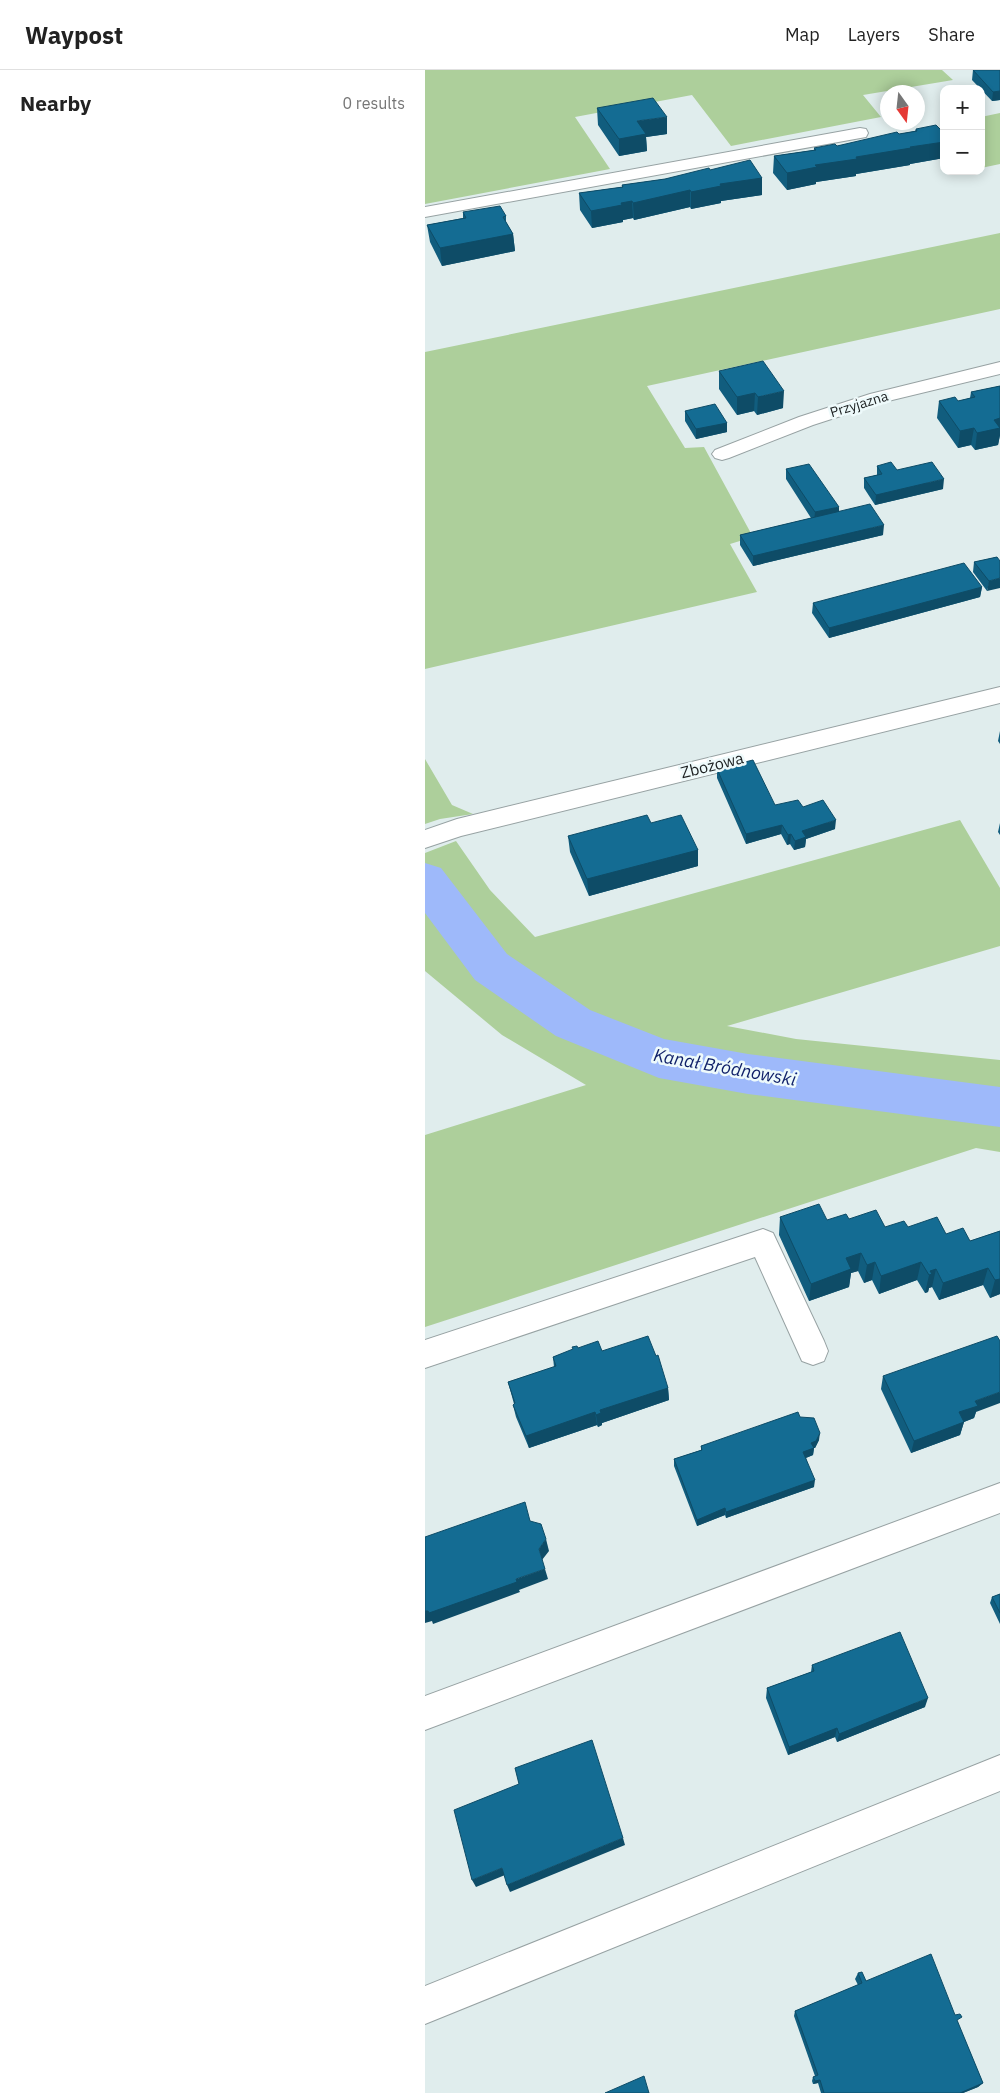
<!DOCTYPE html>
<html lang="en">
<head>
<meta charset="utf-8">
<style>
	body { margin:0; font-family:"IBM Plex Sans",sans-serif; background:#f2f2f2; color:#222 }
	.controls { position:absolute; right:15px; top:15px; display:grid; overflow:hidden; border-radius:10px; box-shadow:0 2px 12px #0003 }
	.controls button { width:45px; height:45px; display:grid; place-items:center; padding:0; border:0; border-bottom:1px solid #e0e0e0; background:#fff; color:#222; font:25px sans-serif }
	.compass { position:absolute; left:455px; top:15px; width:45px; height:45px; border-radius:50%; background:#fff; box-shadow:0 2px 12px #0003; rotate:165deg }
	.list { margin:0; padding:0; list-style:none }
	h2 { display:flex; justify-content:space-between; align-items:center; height:65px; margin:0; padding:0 20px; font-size:21px }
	h2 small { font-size:16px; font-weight:400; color:#767676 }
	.map { position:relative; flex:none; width:575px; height:2023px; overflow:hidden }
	header { display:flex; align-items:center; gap:30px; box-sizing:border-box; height:70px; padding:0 25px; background:#fff; border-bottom:1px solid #e0e0e0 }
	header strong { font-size:24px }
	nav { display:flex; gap:28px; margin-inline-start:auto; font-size:18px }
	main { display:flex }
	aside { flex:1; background:#fff }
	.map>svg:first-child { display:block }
	.green { fill:#adcf9b }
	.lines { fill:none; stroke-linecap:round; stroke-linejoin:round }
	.canal { fill:#9eb9fa; fill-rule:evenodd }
	.minor-casing { stroke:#97a2a3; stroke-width:2 }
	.minor { fill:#fff; fill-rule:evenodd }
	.wall { fill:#115d7e }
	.shaded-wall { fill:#0e4c67 }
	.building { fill:#146c93; stroke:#0e4c67 }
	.labels { text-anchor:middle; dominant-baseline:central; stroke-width:5; stroke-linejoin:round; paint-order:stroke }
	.far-street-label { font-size:14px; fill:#1b1f20; stroke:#eefafb }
	.street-label { font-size:16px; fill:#1b1f20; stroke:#eefafb }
	.water-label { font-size:18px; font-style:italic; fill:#0e1f68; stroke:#eefafb }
</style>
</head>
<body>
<header>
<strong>Waypost</strong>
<nav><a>Map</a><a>Layers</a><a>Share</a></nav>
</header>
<main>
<aside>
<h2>Nearby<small>0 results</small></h2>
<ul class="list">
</ul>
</aside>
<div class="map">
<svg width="575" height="2023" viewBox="0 0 575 2023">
	<rect width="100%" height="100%" fill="#e0eded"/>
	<path class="green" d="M0,0H517L528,10L438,25L456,47L306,76L267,25L150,47L185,99L0,134Z
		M575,43V94L556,98V47Z
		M575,163V239L222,316L260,378L279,377L328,467L305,474L332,522L0,599V282Z
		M0,689L27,735L48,744L15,749L0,754Z
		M535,750L575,818V876L302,956L371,969L575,990V1082L551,1078L0,1257V1065L161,1015L77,965L0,901V783L31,771L65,820L110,867Z"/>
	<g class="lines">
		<path class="canal" d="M0,793L16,798L82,884L165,940L239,969L323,984L575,1017V1057L323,1024L234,1008L131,966L50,910L0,843Z"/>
		<defs>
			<path id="minor" d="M435,58L441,59L443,63L441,67L0,147V137Z
				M575,292V304L459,332L388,355L304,388L297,390L290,388L287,384L290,380L374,347L445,324Z
				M575,617V633L36,766L0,778V760L32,749Z
				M338,1159L348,1163L399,1271L403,1281L399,1291L388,1295L377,1291L330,1187L0,1298V1270Z
				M575,1413V1443L0,1660V1626Z
				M575,1685V1721L0,1954V1916Z"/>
		</defs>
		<use href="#minor" class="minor-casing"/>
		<use href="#minor" class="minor"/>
	</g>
	<path class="wall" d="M548,0H575V30L567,31L547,10Z
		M172,38L242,64L221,67L222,81L194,86L173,55Z
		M491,59L519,63V88L485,94V95L431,104V106L391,112V114L362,120L348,103L349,86L389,80V78L412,76L490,61Z
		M285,100L337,108V125L296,131V133L266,139L265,137L209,150L208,148L198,150V152L167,158L155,140L154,123L197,117V115L240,109Z
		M38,142L81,146V152L88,164L90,181L17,196L5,172L2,155L38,148Z
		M294,301L358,338L332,345L329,341L312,345L294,319Z
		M575,316V365L573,375L550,380L546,375L533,378L512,348L514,331H533L545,328L546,322Z
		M260,341L302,353V362L271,369L260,351Z
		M452,396L472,400L518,419L450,435L439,418V408L452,405Z
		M361,399L414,441L458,465L328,496L315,475V465L386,448L361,409Z
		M572,487L562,521L548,502L549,492Z
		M557,517L555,527L404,568L387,543L388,533Z
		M575,661V674L573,671Z
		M292,699L350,735L378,737L410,759L381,769L380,777L369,780L365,774L362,775L356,764L321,774L292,708Z
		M226,753L273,780V796L164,826L145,782L143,766Z
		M575,753V765L573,762Z
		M355,1147L402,1150L424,1149L460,1157H483L521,1164L545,1171L575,1161V1224L565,1228L558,1215L514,1230L507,1217L504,1218L503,1222L500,1223L492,1210L454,1224L447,1210L439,1213L433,1201L426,1203L424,1217L384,1231L354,1165Z
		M153,1278L177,1281L243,1318L244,1330L177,1353V1355L173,1357L172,1355L104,1378L91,1347L88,1335L89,1334L83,1312L129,1297L128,1287Z
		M458,1306L551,1342L549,1348L539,1352L535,1365L486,1383L456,1319Z
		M375,1347L394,1370L390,1378H389L388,1385L381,1388L389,1417L301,1448L300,1445L272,1456L249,1396V1389L276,1380V1376Z
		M575,1524V1554L565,1533L567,1527Z
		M387,1595L500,1637L412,1672L410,1667L363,1685L341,1628L342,1618L386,1602Z
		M433,1903L441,1911L532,1951L558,2013L553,2017L538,2023H396L393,2013L388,2014L387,2011L388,2007L390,2006L369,1946L370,1941L433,1915L430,1909Z"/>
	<path class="shaded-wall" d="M575,21V30L567,31L568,22Z
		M242,47V64L221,67L222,81L194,86V69L212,51Z
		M519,72V88L485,94V95L431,104V106L391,112V114L362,120V103L390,95L485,77Z
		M337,108V125L296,131V133L266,139V122L295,114Z
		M265,120V137L209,150L208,133Z
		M207,131L208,148L198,150V152L167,158L166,141L196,133Z
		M88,164L90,181L17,196L15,178Z
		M359,321L358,338L332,345L333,327Z
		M330,323L329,341L312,345V327Z
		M575,348V365L573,375L550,380L552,363L569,350Z
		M302,353V362L271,369V359Z
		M549,358L546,375L533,378L535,361Z
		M519,409L518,419L450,435L451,425Z
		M414,437V447L389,452L390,442Z
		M459,455L458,465L328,496V486Z
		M575,508V518L562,521L564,511Z
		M557,517L555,527L404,568V558Z
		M411,750L410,759L381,769L380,777L369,780L370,771L377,761Z
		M357,755L356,764L321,774V764Z
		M366,764L365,774L362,775L363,765Z
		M273,780V796L164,826L162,809Z
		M436,1183L433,1201L426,1203L424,1217L384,1231L386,1214L421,1188Z
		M450,1192L447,1210L439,1213L442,1195Z
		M496,1192L492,1210L454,1224L456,1206Z
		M563,1198L558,1215L514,1230L518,1213Z
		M511,1199L507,1217L504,1218L503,1222L500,1223L505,1201Z
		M575,1209V1224L565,1228L570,1210Z
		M243,1318L244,1330L177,1353V1355L173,1357L171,1345L175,1340Z
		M575,1322V1333L551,1342L549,1348L531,1355L534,1342L550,1331Z
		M170,1342L172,1355L104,1378L101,1366Z
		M539,1352L535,1365L486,1383L489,1371Z
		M395,1363L394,1370L390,1378H389L388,1385L378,1389V1382Z
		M390,1410L389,1417L301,1448V1442Z
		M300,1438V1445L272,1456V1450Z
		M121,1469L124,1481L117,1490L114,1479Z
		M120,1499L123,1509L94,1520L95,1522L8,1554L7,1551L0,1553V1541Z
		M503,1628L500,1637L412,1672L414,1664Z
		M412,1658L410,1667L363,1685L364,1677Z
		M198,1768L200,1775L85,1822L82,1815Z
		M77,1798L80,1805L51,1817L47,1810Z
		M395,2010L393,2013L388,2014L390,2011Z
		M558,2013L553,2017L538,2023H535Z"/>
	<path class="building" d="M548,0H575V21L568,22Z
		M228,28L242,47L212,51L221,64L194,69L172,38Z
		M511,55L519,63V72L485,77L486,78L431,87L432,89L390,95L392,97L362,103L349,86L391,80L389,78L410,74L412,76L472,62L474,64L492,61L491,59Z
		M325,90L337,108L295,114L296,116L266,122L265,120L208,133L207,131L196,133L197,135L166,141L154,123L198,117L197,115L240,109L284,98L285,100Z
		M75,136L81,146L78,147L88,164L15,178L2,155L41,148L38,142Z
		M338,291L359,321L333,327L330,323L312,327L294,301Z
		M575,316V348L569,350L575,358L552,363L549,358L535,361L514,331L530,327L533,331L550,327L546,322Z
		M290,334L302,353L271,359L260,341Z
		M466,392L472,400L507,392L519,409L451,425L439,408L457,404L452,396Z
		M384,394L414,437L390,442L361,399Z
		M445,434L459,455L328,486L315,465Z
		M572,487L575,491V508L564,511L549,492Z
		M539,493L557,517L404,558L388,533Z
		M328,690L350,735L373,730L378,737L398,730L411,750L377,761L381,767L370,771L366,764L363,765L357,755L321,764L292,699Z
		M222,745L226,753L256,745L273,780L162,809L143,766Z
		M394,1134L402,1150L421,1144L424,1149L451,1140L460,1157L479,1151L483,1157L512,1147L521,1164L538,1158L545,1171L575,1161V1209L570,1210L563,1198L518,1213L511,1199L505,1201L507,1204L504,1205L496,1192L456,1206L450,1192L442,1195L436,1183L421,1188L426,1199L386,1214L355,1147Z
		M223,1266L231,1286L233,1285L243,1318L175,1340L176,1343L171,1345L170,1342L101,1366L88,1335L90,1333L83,1312L131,1296L128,1287L148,1279L147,1277L152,1276L153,1278L173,1271L177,1281Z
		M572,1266L575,1271V1322L550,1331L553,1336L534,1342L539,1352L489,1371L458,1306Z
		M373,1342L375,1347L389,1348L395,1363L391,1371L386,1373L389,1378L378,1382L390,1410L301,1442L300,1438L272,1450L249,1389L277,1380L276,1376Z
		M100,1432L105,1451L116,1454L121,1469L114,1479L120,1499L91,1509L92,1512L4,1543L3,1541H0V1467Z
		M575,1524V1543L567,1527Z
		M475,1562L503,1628L414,1664L412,1658L364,1677L342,1618L389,1601L387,1595Z
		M167,1670L198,1768L82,1815L77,1798L47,1810L29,1740L94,1714L90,1698Z
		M506,1884L530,1945L535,1944L537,1947L532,1950L558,2013L535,2023H399L395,2010L390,2011L388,2007L393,2005L370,1941L437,1913L433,1903L437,1902L441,1911Z
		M219,2006L224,2023H180Z"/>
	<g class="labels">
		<g class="far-street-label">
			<text transform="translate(434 334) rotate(-17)">Przyjazna</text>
		</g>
		<g class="street-label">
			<text transform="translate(287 695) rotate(-14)">Zbożowa</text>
		</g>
		<g class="water-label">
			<text transform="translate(300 997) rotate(10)">Kanał Bródnowski</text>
		</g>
	</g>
</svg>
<div class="controls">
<button>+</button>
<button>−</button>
</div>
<svg class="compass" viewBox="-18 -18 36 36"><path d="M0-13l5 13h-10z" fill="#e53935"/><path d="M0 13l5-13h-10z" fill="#767676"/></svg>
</div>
</main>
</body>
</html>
